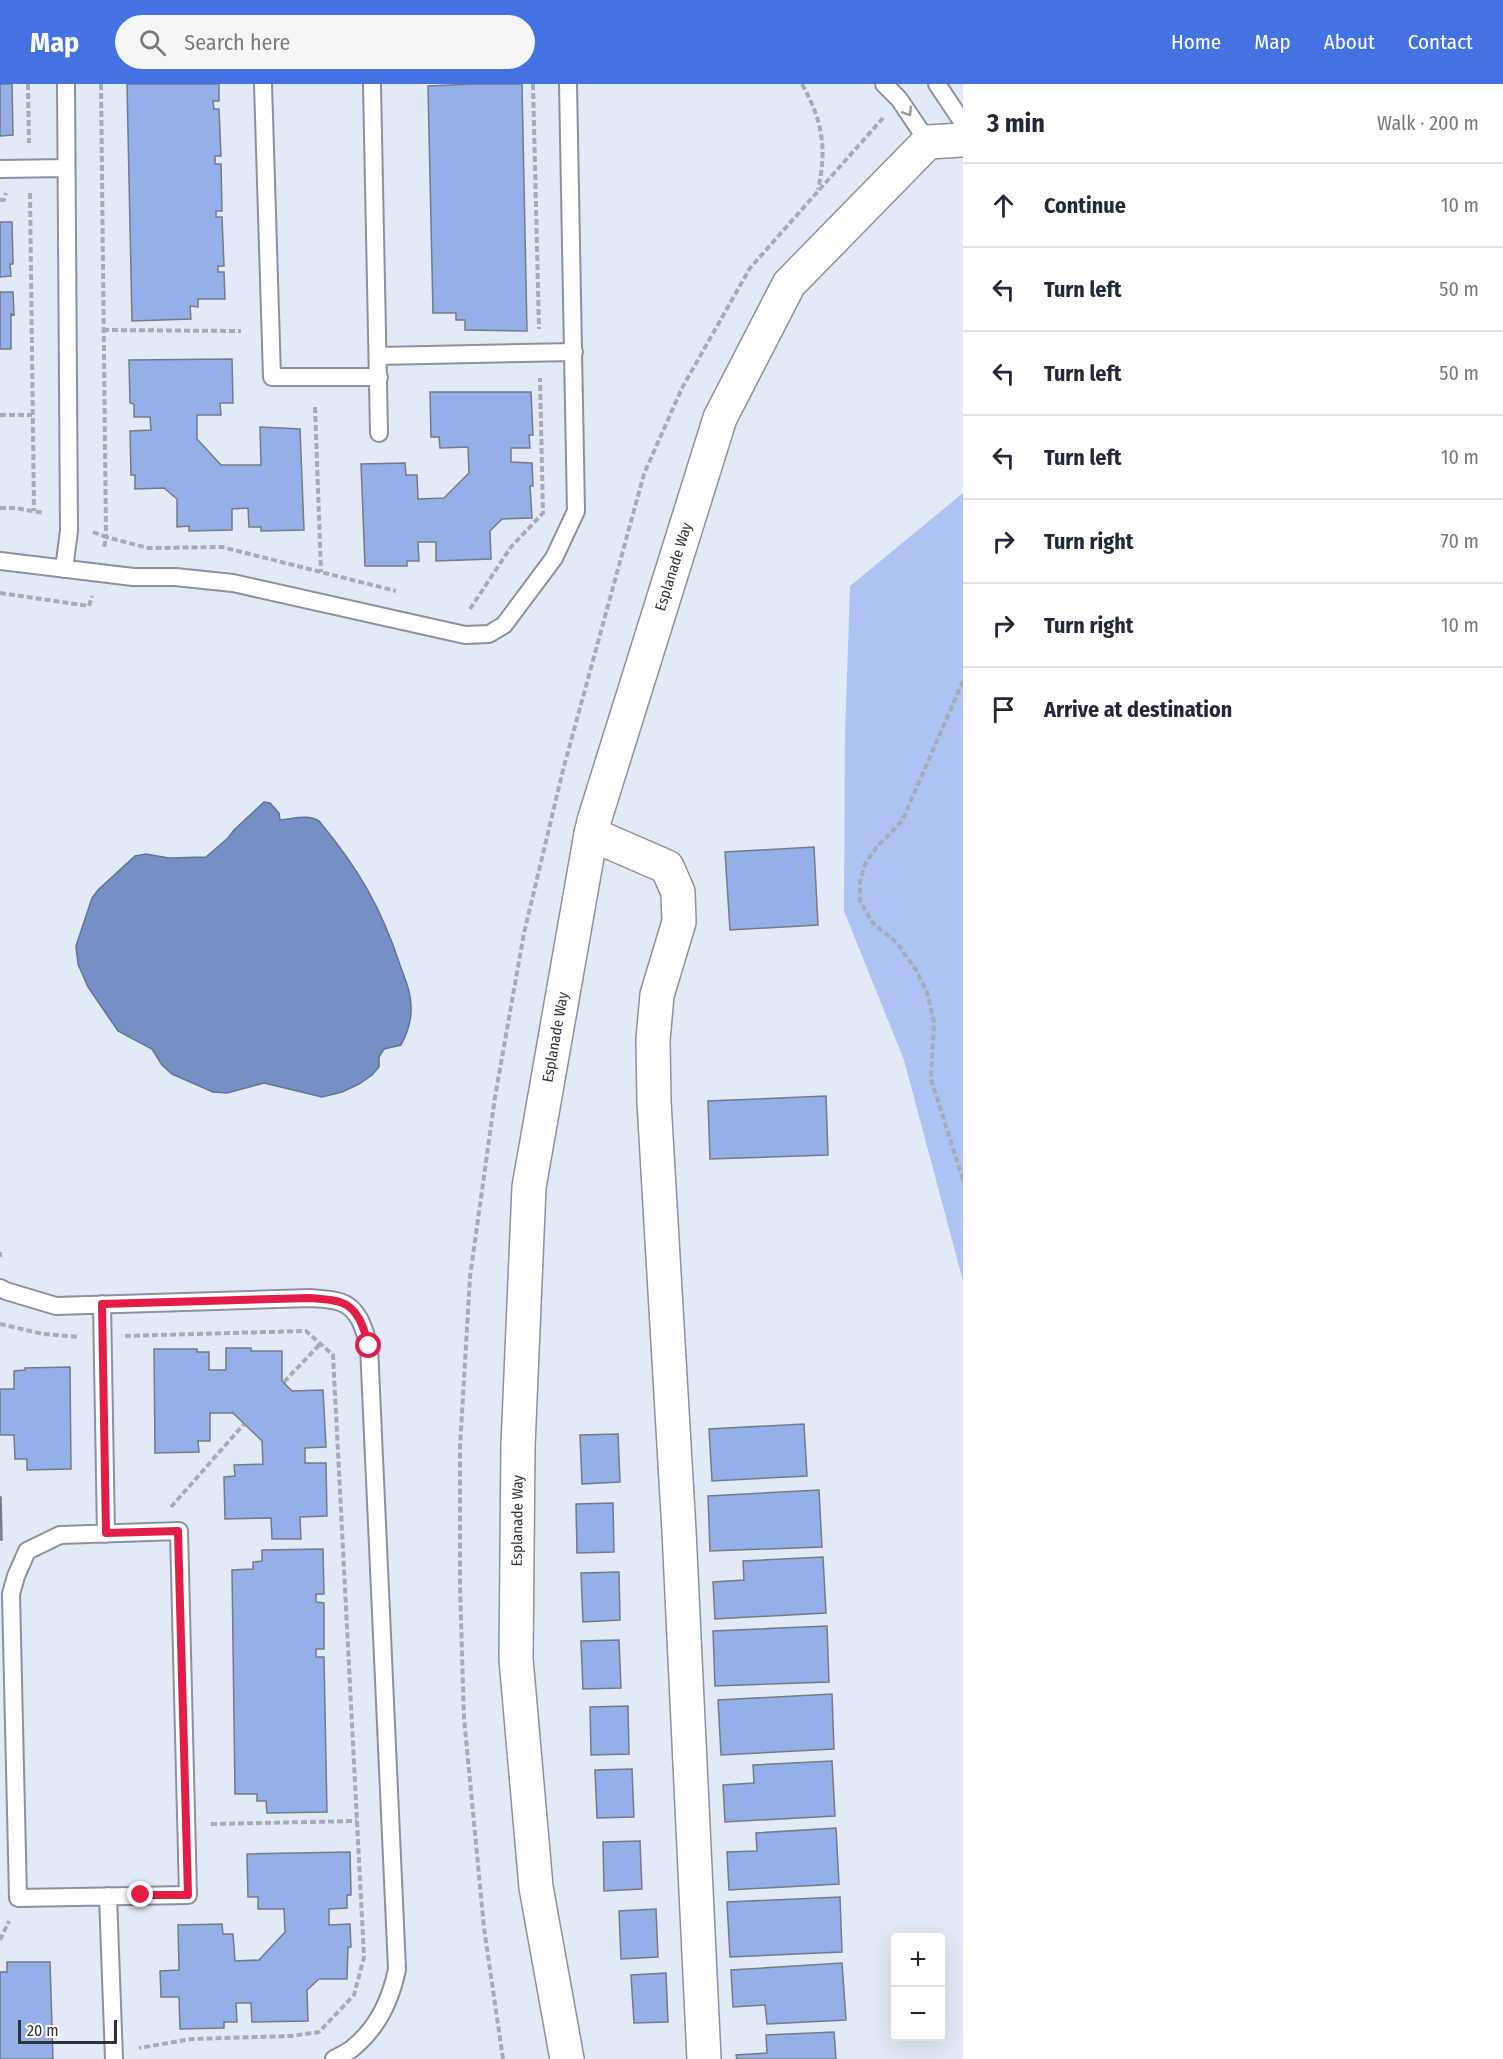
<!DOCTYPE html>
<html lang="en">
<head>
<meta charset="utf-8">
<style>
	body { margin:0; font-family:"Fira Sans Condensed",sans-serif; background:#f6f6f7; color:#1f2937 }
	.controls { position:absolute; right:18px; bottom:18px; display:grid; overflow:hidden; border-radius:6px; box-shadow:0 6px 24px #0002 }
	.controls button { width:54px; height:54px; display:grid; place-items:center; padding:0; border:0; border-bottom:2px solid #e0e1e3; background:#fff; color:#1f2937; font:30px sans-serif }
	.scale { position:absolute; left:18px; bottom:15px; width:99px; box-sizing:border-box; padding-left:6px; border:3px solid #2f3237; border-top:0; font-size:16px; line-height:21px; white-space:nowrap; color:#2f3237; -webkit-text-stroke:4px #fff; paint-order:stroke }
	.stop { position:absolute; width:18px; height:18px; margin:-14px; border:4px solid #e11d48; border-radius:50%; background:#fff }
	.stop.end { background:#e11d48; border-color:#fff; box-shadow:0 2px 6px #0008 }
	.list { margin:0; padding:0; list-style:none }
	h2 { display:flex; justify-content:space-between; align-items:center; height:78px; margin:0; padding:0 24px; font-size:26px }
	h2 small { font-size:20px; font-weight:400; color:#747a83 }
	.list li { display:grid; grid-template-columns:39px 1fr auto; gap:18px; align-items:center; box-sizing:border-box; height:84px; padding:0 24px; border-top:2px solid #e0e1e3 }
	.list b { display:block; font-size:22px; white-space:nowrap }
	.list em { font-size:20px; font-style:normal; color:#747a83 }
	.icon { flex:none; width:33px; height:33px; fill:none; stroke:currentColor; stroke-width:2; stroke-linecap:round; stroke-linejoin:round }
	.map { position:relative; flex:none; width:963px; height:1975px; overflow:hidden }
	header { display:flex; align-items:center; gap:36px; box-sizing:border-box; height:84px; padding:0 30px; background:#4572e3; color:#fff }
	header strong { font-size:28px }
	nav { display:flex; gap:33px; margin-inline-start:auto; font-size:21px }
	.search { width:420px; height:54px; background:#f6f6f7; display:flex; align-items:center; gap:15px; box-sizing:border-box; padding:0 21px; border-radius:33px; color:#747a83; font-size:22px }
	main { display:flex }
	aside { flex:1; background:#fff }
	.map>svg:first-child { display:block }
	.green { fill:#adc3f3 }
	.water { fill:#768fc5; stroke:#61739a; stroke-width:1.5 }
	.building { fill:#95afe8; stroke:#747a86; stroke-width:1.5 }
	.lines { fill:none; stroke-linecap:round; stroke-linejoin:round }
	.lane-casing { stroke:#8b919e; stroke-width:20 }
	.street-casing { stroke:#8b919e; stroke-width:36 }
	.secondary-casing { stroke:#8b919e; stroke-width:36 }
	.path { stroke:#a6acb6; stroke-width:4; stroke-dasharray:6 3; stroke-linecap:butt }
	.lane { stroke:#fff; stroke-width:16 }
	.street { stroke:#fff; stroke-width:33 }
	.secondary { stroke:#fff; stroke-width:33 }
	.oneway { stroke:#97989b }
	.route { stroke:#e11d48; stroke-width:8 }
	.labels { text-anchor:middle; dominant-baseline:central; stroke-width:4.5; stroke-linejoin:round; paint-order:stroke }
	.street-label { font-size:15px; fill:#2f3237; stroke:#fff }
</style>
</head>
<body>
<header>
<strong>Map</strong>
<div class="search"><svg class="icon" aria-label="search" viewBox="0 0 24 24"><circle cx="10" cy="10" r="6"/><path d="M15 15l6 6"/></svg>Search here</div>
<nav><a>Home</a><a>Map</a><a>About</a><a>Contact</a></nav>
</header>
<main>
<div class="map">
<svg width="963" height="1975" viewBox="0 0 963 1975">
	<rect width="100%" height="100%" fill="#e3eaf7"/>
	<path class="green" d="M963,409V1197L904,976L844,827L845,652L850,502Z"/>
	<path class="water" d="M264,718L270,719L279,729L280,736C293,735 308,730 319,737C358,784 381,823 400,881C405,895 412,910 411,926C411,939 407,950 401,961L384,965L379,973V983L372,991L359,1000L342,1008L322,1013L264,999L227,1009L213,1008L172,990L162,981L152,965L118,947L88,903L78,880L76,862L92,814L98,806L135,772L146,770L169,774L206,773L228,754L234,746Z"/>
	<path class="building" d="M0,0H12L13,51L0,52Z
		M127,0H219V17H213L214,25H219L221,72H215V80H221L222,127H216V133H222L224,182H218V188H224L225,215H198V223L190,222L191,235L132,237Z
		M473,0H522L527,247L465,246V236H456V229H433L428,2Z
		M0,138H12L13,180H10L11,192L0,193Z
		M0,208H13L14,231L11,230V265H0Z
		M232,275L233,319H220L221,331H197V355L221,381H261L260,343L300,345L304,446L261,447V443H249L248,424L232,425V446L189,447V442L177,443V415L164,404L135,405V391H131L130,347L151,346L150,333H134V320L130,319L129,276Z
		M430,308H531L533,351H529L530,364H511V378L532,379L533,402H530L532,434L502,435L490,447L491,475L436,477V458H418L419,477H407V482H365L361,380L405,379L406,391H417L418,415L444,414L469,389L468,363L440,364L439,353H431Z
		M814,763L818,841L730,846L725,768Z
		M826,1012L828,1071L710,1075L708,1017Z
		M226,1264H251V1267H282V1297L292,1307L323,1306L326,1363L305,1364V1379H326L327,1432L300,1433L301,1455H272L271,1434L225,1435L224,1393L235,1392L234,1381L263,1380L262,1357L233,1329H210V1357H198L199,1368L155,1369L154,1265H197V1268H209V1286H226Z
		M70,1283L71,1385L27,1386V1375H15L14,1351H0V1305H14V1287L25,1286V1284Z
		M804,1340L807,1392L712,1397L709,1345Z
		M618,1350L620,1398L582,1400L580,1351Z
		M819,1406L822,1463L710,1467L708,1412Z
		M0,1413H1L2,1456H0Z
		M613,1419L614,1468L577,1469L576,1420Z
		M323,1465L324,1510H316V1518L324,1519V1565H316V1573H324L327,1728L267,1729L266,1717H257V1710H235L232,1486L253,1485V1478L262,1477V1466Z
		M823,1473L826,1529L715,1535L713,1498L744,1496L743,1477Z
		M619,1488L620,1536L583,1538L581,1489Z
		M827,1542L829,1598L715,1602L713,1547Z
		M619,1556L621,1604L583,1605L581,1557Z
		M832,1610L834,1665L721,1671L718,1616Z
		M628,1622L629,1670L591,1671L590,1623Z
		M832,1677L835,1732L725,1738L723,1701L754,1699L753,1681Z
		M632,1685L634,1733L597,1734L595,1686Z
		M836,1744L839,1800L729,1806L727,1768L757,1767L756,1749Z
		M640,1757L642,1805L604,1807L603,1758Z
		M350,1768L351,1811H347V1824L329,1825V1841L350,1840L351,1863H348L347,1895H319L307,1906L308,1937L252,1938L251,1919H236L237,1938H224V1944L180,1945L179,1913H161L160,1887L179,1886L178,1841L222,1840L223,1850H233L235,1877L259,1876L285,1848L284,1825H258V1813H248L247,1770Z
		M840,1813L842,1868L730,1873L727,1818Z
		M656,1825L658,1873L621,1875L619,1827Z
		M7,1878H50L53,1975H0V1888H7Z
		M842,1879L846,1936L767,1940L765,1921L733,1923L731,1886Z
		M666,1889L668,1938L634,1939L631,1891Z
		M834,1948L836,1975H737L736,1971L767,1969L766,1951Z"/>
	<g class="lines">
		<defs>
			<path id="lane" d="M263,0L272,293H379
				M372,0L379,349
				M884,0L899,15L928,58
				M937,0L963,39
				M0,85L66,84
				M378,272L574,268
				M0,477L133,493H175L233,499L465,551L489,550L504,541L554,474L576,427L568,0
				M64,485L69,447L66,0
				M0,1204L6,1207L56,1222L310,1214C320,1215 332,1215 340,1218C359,1224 364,1245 369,1262L397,1885C391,1915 378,1943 354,1963C349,1968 341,1971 334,1975
				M102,1220L106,1450
				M179,1447L188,1811L18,1814L11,1510L16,1492L27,1467L60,1451Z
				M108,1812L114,1975"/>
			<path id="street" d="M591,750L667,783L678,808L679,838L657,911L653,956L654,1018L679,1447L704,1975"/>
			<g id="secondary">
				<path id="s1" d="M567,1975L536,1803L516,1575L518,1362L529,1103L591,750L594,737L720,334L789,200L928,58L963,56"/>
			</g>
		</defs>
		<use href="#lane" class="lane-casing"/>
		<use href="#street" class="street-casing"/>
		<use href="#secondary" class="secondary-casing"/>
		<path class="path" d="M28,0L29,59
			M101,0L106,453L148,464L222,463L396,507
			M533,0L539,245
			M802,0C823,38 827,64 818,106
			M30,109L34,427
			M0,116H4L6,109
			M103,246L241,247
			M315,323L321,488
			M0,331H32
			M0,424H15L44,429
			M93,448L106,453L104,464
			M0,509L89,522L92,512
			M470,525L511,463L543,429L540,294
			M963,597L902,737L876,764L865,780L860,798V817L873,839L897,859L916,886L927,908L934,938L931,995L963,1096
			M0,1168V1173
			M0,1240L43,1250L79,1253
			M125,1252L306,1247L333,1271L364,1873L354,1911L319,1948L291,1952L192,1955L139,1964
			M284,1298L320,1260
			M171,1423L244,1340
			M211,1740L357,1737
			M0,1856L9,1837
			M503,1975L484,1844L464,1634L460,1502V1363L470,1193L495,1013L524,849L563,686L644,390L682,304L750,184L883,34"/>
		<use href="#lane" class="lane"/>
		<use href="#street" class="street"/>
		<use href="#secondary" class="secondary"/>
	</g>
	<defs><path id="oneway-chevron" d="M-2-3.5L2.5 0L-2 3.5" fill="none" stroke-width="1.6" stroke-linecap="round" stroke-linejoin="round" transform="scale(1.5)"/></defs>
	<use class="oneway" href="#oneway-chevron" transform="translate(908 28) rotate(57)"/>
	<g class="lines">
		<path class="route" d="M141,1811H188L178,1447L106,1449L102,1220L310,1214C320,1215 332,1215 340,1218C359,1224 364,1245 369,1262"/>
	</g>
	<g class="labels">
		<g class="street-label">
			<text stroke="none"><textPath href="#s1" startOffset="1514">Esplanade Way</textPath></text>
			<text stroke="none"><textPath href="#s1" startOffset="1028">Esplanade Way</textPath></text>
			<text stroke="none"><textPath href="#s1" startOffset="542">Esplanade Way</textPath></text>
		</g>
	</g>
</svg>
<div class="controls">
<button>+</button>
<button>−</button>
</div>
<div class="scale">20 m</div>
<div class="stop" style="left:369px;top:1262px"></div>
<div class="stop end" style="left:141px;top:1811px"></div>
</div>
<aside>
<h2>3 min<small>Walk · 200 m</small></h2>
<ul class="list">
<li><svg class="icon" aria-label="ahead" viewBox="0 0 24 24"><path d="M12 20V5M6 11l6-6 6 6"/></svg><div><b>Continue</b></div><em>10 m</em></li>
<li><svg class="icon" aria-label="left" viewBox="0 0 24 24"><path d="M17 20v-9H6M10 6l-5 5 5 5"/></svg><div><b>Turn left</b></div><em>50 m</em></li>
<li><svg class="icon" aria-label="left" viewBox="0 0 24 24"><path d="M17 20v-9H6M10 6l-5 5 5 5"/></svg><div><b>Turn left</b></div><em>50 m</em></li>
<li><svg class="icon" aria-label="left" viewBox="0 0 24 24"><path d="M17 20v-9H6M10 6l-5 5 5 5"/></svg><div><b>Turn left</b></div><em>10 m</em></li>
<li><svg class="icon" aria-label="right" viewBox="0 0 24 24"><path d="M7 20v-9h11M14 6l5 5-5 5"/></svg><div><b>Turn right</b></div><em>70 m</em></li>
<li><svg class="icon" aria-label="right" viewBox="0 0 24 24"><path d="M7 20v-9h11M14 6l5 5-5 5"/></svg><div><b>Turn right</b></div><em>10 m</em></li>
<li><svg class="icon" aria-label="arrive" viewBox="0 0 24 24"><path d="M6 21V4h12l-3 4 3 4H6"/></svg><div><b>Arrive at destination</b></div></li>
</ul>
</aside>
</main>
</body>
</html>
